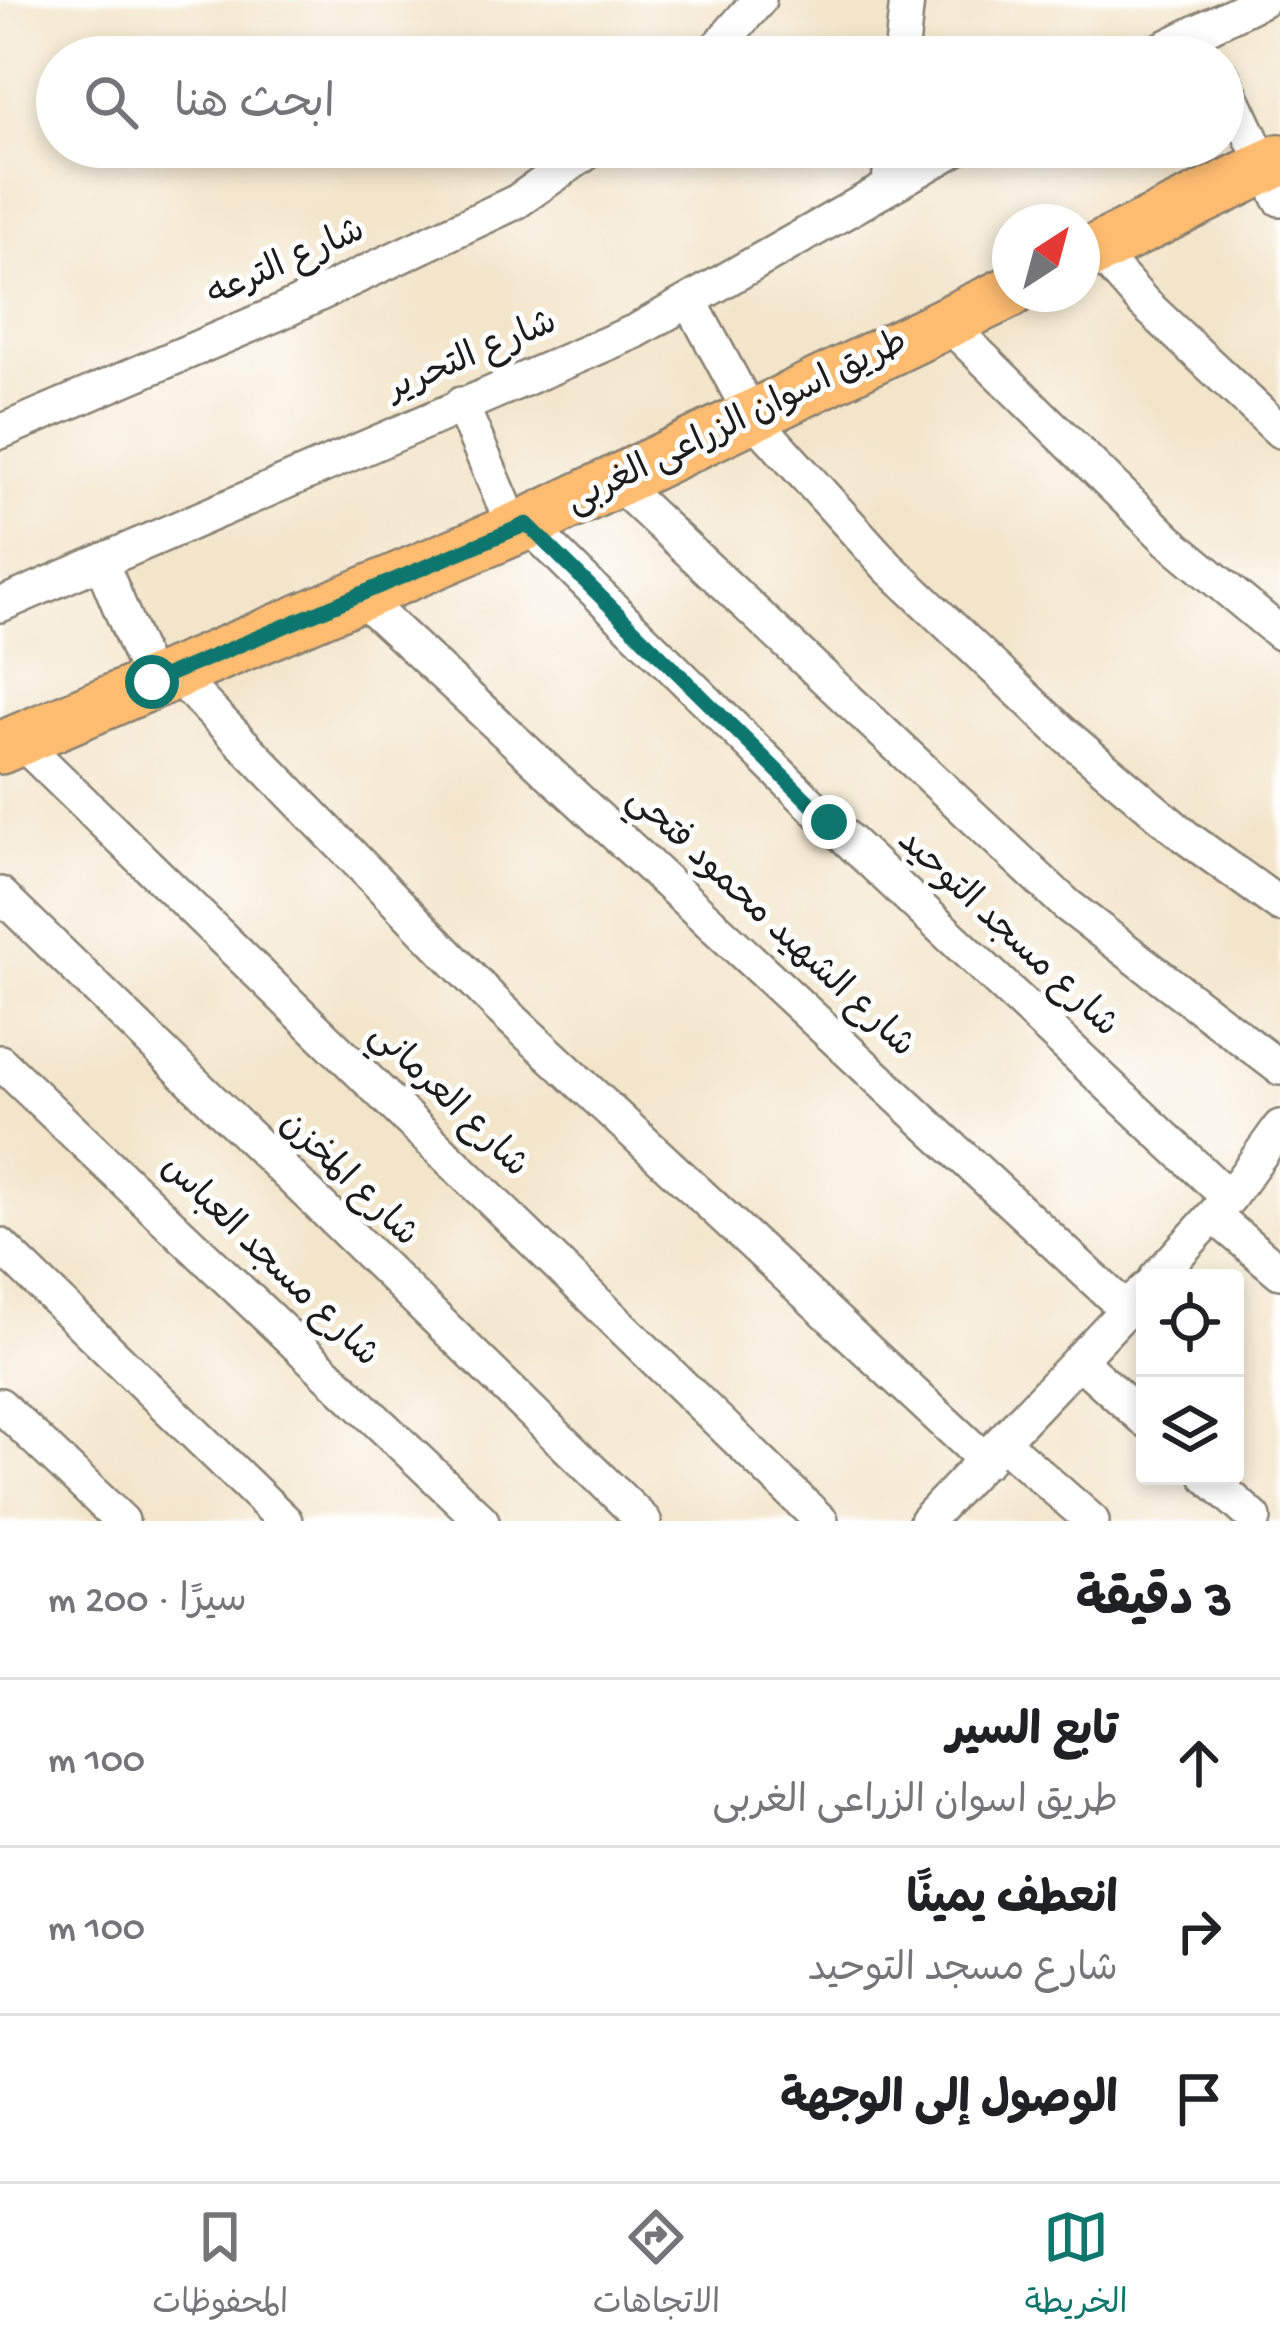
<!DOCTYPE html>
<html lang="ar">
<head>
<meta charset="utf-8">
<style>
	body { margin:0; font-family:"Gochi Hand","Playpen Sans Arabic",sans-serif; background:#f2f2f2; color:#202124; direction:rtl }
	.controls { position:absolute; right:36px; bottom:36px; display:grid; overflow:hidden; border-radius:12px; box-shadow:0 6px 18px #0003 }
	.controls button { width:108px; height:108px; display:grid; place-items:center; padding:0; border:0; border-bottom:3px solid #e0e0e0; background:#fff; color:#202124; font:60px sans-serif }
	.compass { position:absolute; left:992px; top:204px; width:108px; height:108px; border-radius:50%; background:#fff; box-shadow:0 6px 18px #0003; rotate:36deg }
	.stop { position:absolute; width:36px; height:36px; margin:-27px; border:9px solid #0f766e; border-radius:50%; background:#fff }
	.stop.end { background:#0f766e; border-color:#fff; box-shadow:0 3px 12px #0008 }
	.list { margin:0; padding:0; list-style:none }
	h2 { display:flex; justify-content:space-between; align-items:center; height:156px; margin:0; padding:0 48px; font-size:51px }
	h2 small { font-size:39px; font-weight:400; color:#757577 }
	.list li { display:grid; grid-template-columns:78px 1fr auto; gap:36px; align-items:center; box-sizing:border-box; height:168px; padding:0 48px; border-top:3px solid #e0e0e0 }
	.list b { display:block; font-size:45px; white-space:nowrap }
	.list p { margin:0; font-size:39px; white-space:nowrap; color:#757577 }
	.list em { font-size:39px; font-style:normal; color:#757577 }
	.icon { flex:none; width:66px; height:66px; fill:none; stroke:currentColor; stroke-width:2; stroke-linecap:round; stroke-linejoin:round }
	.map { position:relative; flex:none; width:1280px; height:1521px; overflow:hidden; direction:ltr }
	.search { position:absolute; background:#fff; box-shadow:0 6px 18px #0003; left:36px; right:36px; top:36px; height:132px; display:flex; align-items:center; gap:30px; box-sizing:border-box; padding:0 42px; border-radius:66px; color:#757577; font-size:45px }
	.sheet { height:660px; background:#fff }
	nav { display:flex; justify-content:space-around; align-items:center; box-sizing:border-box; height:168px; border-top:3px solid #e0e0e0; background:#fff; font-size:33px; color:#757577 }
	nav a { display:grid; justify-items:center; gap:6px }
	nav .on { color:#0f766e }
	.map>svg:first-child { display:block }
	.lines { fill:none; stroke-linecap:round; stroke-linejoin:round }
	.street-casing { stroke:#888073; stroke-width:38 }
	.primary-casing { stroke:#888073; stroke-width:56 }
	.street { stroke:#fff; stroke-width:33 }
	.primary { stroke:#fdbc70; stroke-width:51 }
	.route { stroke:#0f766e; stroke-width:15 }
	.labels { text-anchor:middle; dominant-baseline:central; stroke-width:10; stroke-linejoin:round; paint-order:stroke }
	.street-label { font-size:36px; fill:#1c1c1c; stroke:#fff }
</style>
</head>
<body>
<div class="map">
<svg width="1280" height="1521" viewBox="0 0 1280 1521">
	<rect width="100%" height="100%" fill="#fff"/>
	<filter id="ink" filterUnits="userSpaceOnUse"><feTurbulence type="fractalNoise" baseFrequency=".00833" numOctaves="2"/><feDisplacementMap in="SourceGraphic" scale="24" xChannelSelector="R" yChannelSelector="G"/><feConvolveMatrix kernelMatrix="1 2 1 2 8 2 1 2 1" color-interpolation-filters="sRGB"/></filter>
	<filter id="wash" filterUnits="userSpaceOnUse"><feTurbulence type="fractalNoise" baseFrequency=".004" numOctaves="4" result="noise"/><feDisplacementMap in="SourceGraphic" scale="48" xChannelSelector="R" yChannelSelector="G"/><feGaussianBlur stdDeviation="2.7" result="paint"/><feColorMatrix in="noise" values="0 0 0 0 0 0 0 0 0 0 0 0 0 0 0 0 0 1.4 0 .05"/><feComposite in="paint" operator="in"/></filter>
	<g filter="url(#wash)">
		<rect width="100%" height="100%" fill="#f3e5ca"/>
	</g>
	<g filter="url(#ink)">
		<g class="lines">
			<defs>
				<path id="street" d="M709,57L759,0
					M901,57L907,0
					M1146,57L1262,0
					M1223,78L1280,199
					M889,185L892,147
					M1097,250L1144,303L1280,431
					M691,303L753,418L888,567L1062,732L1186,837L1280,905
					M947,323L1168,540L1280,633
					M461,404L515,530
					M0,432L279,313L516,202L595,147
					M617,483L1067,905L1280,1068
					M527,524L829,822L1229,1198
					M101,562L151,682
					M358,595L1127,1310
					M0,605L636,331L959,147
					M174,673L500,1008L986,1461
					M19,740L821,1521
					M0,894L644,1521
					M0,1062L482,1521
					M1214,1216L1280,1272
					M0,1245L285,1521
					M1156,1278L1229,1198L1280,1127
					M1079,1361L1145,1420
					M0,1405L122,1521
					M1003,1443L1092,1521
					M1207,1476L1254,1518
					M926,1521L1145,1290"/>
				<path id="primary" d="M1082,257L1280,160
					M0,748L527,524L1010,292"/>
			</defs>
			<use href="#street" class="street-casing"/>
			<use href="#primary" class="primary-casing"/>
			<use href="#street" class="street"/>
			<use href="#primary" class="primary"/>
		</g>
	</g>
	<g class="lines" filter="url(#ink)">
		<path class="route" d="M152,682L527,524L829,822"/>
	</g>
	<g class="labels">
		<g class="street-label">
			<text transform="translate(287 265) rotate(-24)">شارع الترعه</text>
			<text transform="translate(473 358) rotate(-23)">شارع التحرير</text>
			<text transform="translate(738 424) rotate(-26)">طريق اسوان الزراعى الغربى</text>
			<text transform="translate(769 924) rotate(43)">شارع الشهيد محمود فتحي</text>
			<text transform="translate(1006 935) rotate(43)">شارع مسجد التوحيد</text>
			<text transform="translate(447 1102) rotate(44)">شارع العرماني</text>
			<text transform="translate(347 1181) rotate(44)">شارع المخزن</text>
			<text transform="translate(268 1263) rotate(44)">شارع مسجد العباس</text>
		</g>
	</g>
</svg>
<div class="controls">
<button><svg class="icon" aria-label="locate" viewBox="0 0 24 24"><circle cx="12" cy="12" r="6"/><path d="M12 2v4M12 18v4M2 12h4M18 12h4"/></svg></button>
<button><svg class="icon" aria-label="layers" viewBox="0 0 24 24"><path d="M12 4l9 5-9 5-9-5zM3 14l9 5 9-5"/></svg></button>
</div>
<svg class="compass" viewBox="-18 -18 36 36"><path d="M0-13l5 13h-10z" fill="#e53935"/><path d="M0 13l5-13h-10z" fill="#757577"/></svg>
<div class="stop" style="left:152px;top:682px"></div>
<div class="stop end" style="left:829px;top:822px"></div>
<div class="search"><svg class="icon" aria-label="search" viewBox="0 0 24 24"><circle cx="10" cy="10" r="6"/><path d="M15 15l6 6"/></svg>ابحث هنا</div>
</div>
<section class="sheet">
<h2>3 دقيقة<small>سيرًا · 200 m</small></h2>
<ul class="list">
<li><svg class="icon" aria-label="ahead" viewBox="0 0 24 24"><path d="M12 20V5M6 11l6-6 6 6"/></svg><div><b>تابع السير</b><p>طريق اسوان الزراعى الغربى</p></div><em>100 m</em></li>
<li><svg class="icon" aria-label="right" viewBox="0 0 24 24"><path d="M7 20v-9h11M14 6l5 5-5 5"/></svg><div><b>انعطف يمينًا</b><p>شارع مسجد التوحيد</p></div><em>100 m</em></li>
<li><svg class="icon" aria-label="arrive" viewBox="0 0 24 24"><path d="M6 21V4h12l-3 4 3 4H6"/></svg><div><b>الوصول إلى الوجهة</b></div></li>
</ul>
</section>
<nav>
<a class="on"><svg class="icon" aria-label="map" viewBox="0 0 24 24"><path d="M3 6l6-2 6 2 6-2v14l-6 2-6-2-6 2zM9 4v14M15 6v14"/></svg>الخريطة</a>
<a><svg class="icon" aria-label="directions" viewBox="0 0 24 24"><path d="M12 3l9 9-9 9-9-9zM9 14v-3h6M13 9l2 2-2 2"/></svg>الاتجاهات</a>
<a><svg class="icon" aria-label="saved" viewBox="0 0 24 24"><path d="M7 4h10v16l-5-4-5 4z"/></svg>المحفوظات</a>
</nav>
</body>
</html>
